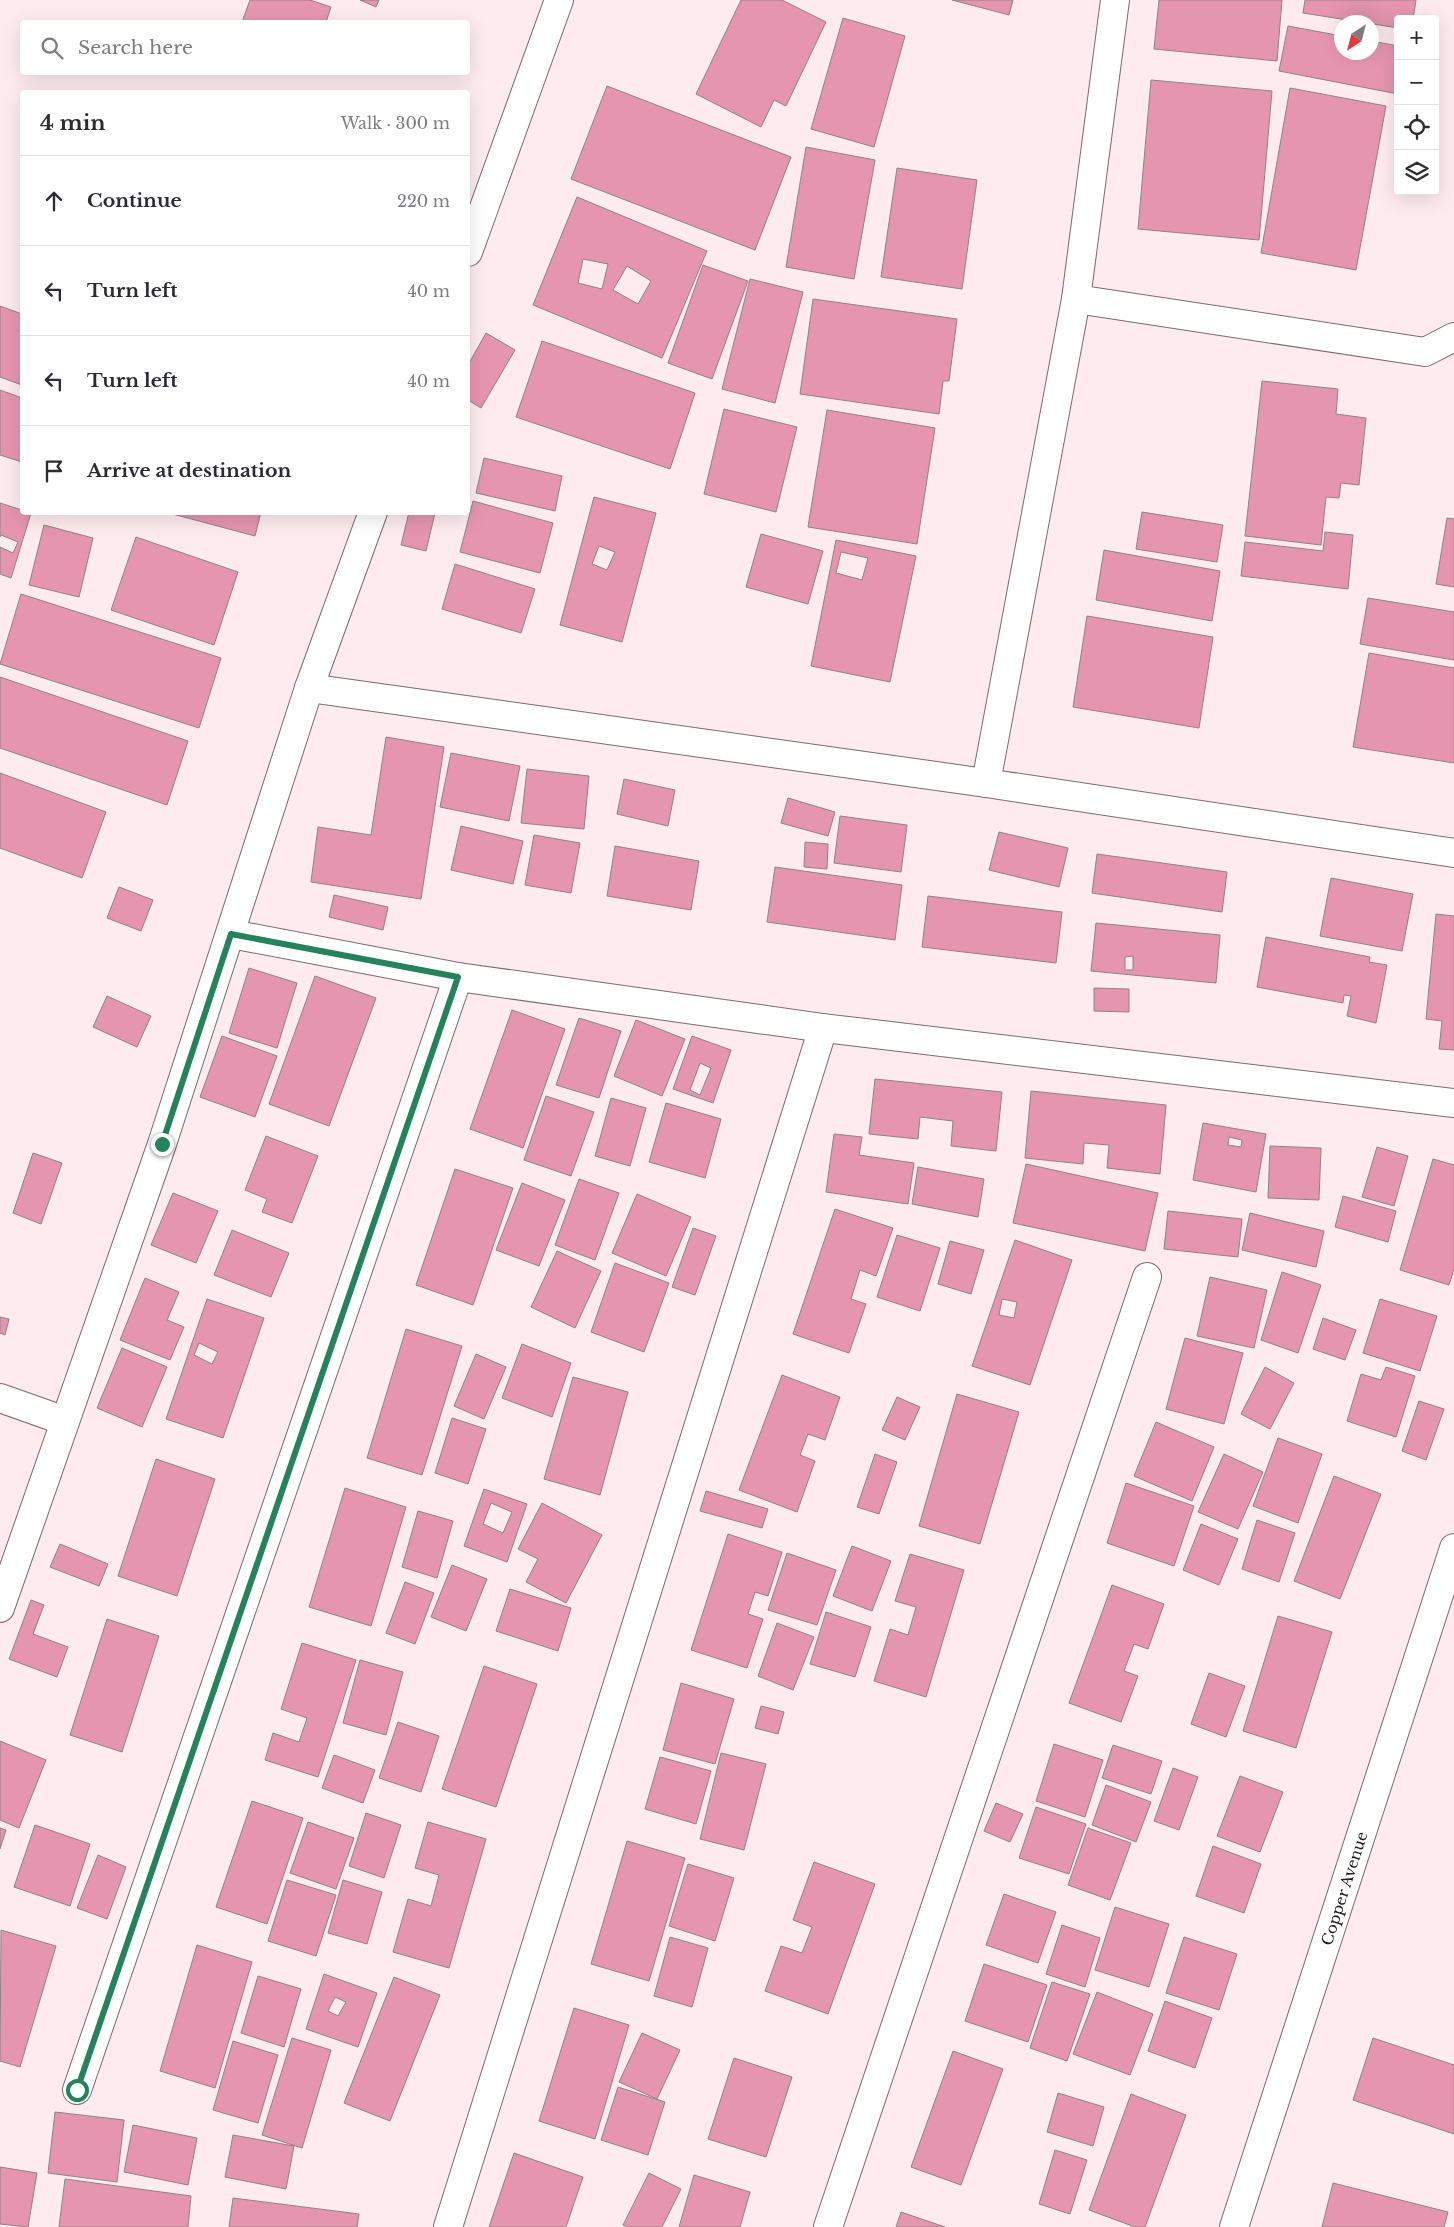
<!DOCTYPE html>
<html lang="en">
<head>
<meta charset="utf-8">
<style>
	body { margin:0; font-family:"Libre Baskerville",serif; background:#f7f7f7; color:#2b2b33 }
	.controls { position:absolute; right:15px; top:15px; display:grid; overflow:hidden; border-radius:5px; box-shadow:0 5px 20px #0002 }
	.controls button { width:45px; height:45px; display:grid; place-items:center; padding:0; border:0; border-bottom:1px solid #e1e1e2; background:#fff; color:#2b2b33; font:25px sans-serif }
	.compass { position:absolute; left:1334px; top:15px; width:45px; height:45px; border-radius:50%; background:#fff; box-shadow:0 5px 20px #0002; rotate:216deg }
	.stop { position:absolute; width:15px; height:15px; margin:-11px; border:4px solid #24835a; border-radius:50%; background:#fff }
	.stop.end { background:#24835a; border-color:#fff; box-shadow:0 1px 5px #0008 }
	.list { margin:0; padding:0; list-style:none }
	h2 { display:flex; justify-content:space-between; align-items:center; height:65px; margin:0; padding:0 20px; font-size:21px }
	h2 small { font-size:16px; font-weight:400; color:#7c7c81 }
	.list li { display:grid; grid-template-columns:32px 1fr auto; gap:15px; align-items:center; box-sizing:border-box; height:90px; padding:0 20px; border-top:1px solid #e1e1e2 }
	.list b { display:block; font-size:19px; white-space:nowrap }
	.list em { font-size:16px; font-style:normal; color:#7c7c81 }
	.icon { flex:none; width:28px; height:28px; fill:none; stroke:currentColor; stroke-width:2; stroke-linecap:round; stroke-linejoin:round }
	.map { position:relative; flex:none; width:1454px; height:2227px; overflow:hidden }
	.search { position:absolute; background:#fff; box-shadow:0 5px 20px #0002; left:20px; top:20px; width:450px; height:55px; display:flex; align-items:center; gap:12px; box-sizing:border-box; padding:0 18px; border-radius:5px; color:#7c7c81; font-size:19px }
	.panel { position:absolute; background:#fff; box-shadow:0 5px 20px #0002; left:20px; top:90px; width:450px; height:425px; border-radius:5px }
	.map>svg:first-child { display:block }
	.building { fill:#e595b0; stroke:#918185; fill-rule:evenodd }
	.lines { fill:none; stroke-linecap:round; stroke-linejoin:round }
	.minor-casing { stroke:#7a6b6f; stroke-width:30 }
	.minor { stroke:#fff; stroke-width:28 }
	.route { stroke:#24835a; stroke-width:6 }
	.labels { text-anchor:middle; dominant-baseline:central; stroke-width:5; stroke-linejoin:round; paint-order:stroke }
	.street-label { font-size:15px; fill:#211b1d; stroke:#fdebf0 }
</style>
</head>
<body>
<div class="map">
<svg width="1454" height="2227" viewBox="0 0 1454 2227">
	<rect width="100%" height="100%" fill="#fdebf0"/>
	<path class="building" d="M250,0H310L331,7L326,22H242Z
		M360,0H379L376,7Z
		M741,0H782L826,22L786,106L774,100L761,127L696,94Z
		M952,0H1013L1009,15Z
		M1159,0H1282L1277,61L1154,49Z
		M1305,0H1416L1413,19H1398V28L1303,13Z
		M843,18L905,36L874,147L811,129Z
		M1288,26L1342,36V52H1372V41L1398,46V94L1279,71Z
		M1151,80L1272,91L1259,240L1138,229Z
		M607,86L791,157L755,250L571,179Z
		M1290,88L1386,106L1356,270L1261,253Z
		M806,147L875,160L854,279L786,267Z
		M897,168L977,180L962,289L881,277Z
		M577,197L707,251L662,358L533,305ZM583,259L608,264L602,289L578,283ZM627,266L651,281L638,304L613,290Z
		M703,265L748,281L712,379L668,363Z
		M750,279L803,292L775,403L722,389Z
		M813,299L957,319L949,381H943L939,414L800,394Z
		M0,306L22,314V385L0,377Z
		M486,333L515,350L481,408L468,400V365Z
		M542,341L695,393L670,469L516,417Z
		M1262,381L1338,389L1336,414L1366,418L1359,485L1341,483L1339,498L1326,497L1321,545L1245,536Z
		M0,390L22,398V462L0,455Z
		M724,409L797,427L776,512L704,494Z
		M827,410L935,428L917,544L808,527Z
		M484,458L562,476L555,511L476,493Z
		M594,497L656,513L622,642L560,625ZM599,546L615,552L607,570L592,564Z
		M473,501L553,523L540,573L460,552Z
		M0,503L22,510V512L31,513L11,578L0,574V547L13,553L18,542L1,535L0,537Z
		M165,512H261L255,536Z
		M409,512L435,513L426,551L401,545Z
		M1142,512L1223,525L1217,562L1136,549Z
		M1447,518L1454,519V587L1436,584Z
		M44,525L93,538L79,597L29,585Z
		M1325,532L1353,535L1348,589L1241,576L1245,542L1323,551Z
		M761,534L823,551L808,604L746,587Z
		M136,537L238,572L214,645L111,610Z
		M836,540L916,556L890,682L811,666ZM841,552L868,558L862,580L836,573Z
		M1104,550L1220,571L1212,621L1096,600Z
		M455,564L535,589L521,633L442,609Z
		M21,594L221,658L199,728L0,664Z
		M1368,598L1454,612V660L1360,644Z
		M1087,616L1213,637L1199,728L1073,707Z
		M1369,653L1454,668V763L1353,747Z
		M0,677L188,741L167,805L0,748Z
		M386,737L444,747L421,899L311,882L318,827L371,835Z
		M451,753L520,766L509,821L440,807Z
		M527,769L589,776L584,829L521,823Z
		M0,773L106,812L82,878L0,848Z
		M624,779L675,790L668,826L617,814Z
		M788,798L835,812L828,836L781,823Z
		M840,816L907,825L901,872L834,863Z
		M461,826L523,841L513,884L451,870Z
		M999,832L1068,848L1059,887L989,870Z
		M534,835L580,843L571,893L525,885Z
		M805,842L828,844L827,869L804,867Z
		M615,846L699,861L691,910L607,896Z
		M1097,854L1227,872L1222,912L1092,893Z
		M775,867L902,885L895,940L767,922Z
		M1331,878L1413,894L1402,951L1320,936Z
		M119,887L153,900L141,931L107,918Z
		M334,895L388,907L383,930L329,917Z
		M928,896L1062,912L1056,963L922,947Z
		M1436,914L1454,916V1050L1439,1049L1442,1021L1426,1019Z
		M1096,923L1220,935L1216,983L1091,971ZM1133,956V970H1125V957Z
		M1266,937L1370,957L1369,962L1387,965L1376,1023L1347,1016L1351,996L1344,995L1343,1003L1257,987Z
		M249,968L297,983L277,1048L229,1033Z
		M315,976L376,998L329,1126L269,1104Z
		M1094,988L1129,989V1012L1094,1011Z
		M107,996L151,1016L137,1047L93,1027Z
		M512,1010L565,1029L523,1148L470,1129Z
		M579,1018L621,1031L599,1098L556,1085Z
		M636,1020L685,1039L662,1096L614,1076Z
		M222,1036L277,1056L255,1117L200,1097Z
		M692,1036L731,1050L713,1103L673,1089ZM700,1063L711,1068L700,1095L690,1090Z
		M875,1079L1002,1092L996,1151L951,1146L953,1121L920,1117L918,1139L869,1134Z
		M1031,1091L1166,1105L1160,1174L1107,1168L1109,1145L1084,1143L1083,1164L1025,1158Z
		M546,1096L594,1112L571,1176L524,1160Z
		M611,1098L646,1108L630,1166L595,1156Z
		M666,1103L721,1119L705,1178L649,1162Z
		M1203,1123L1266,1134L1256,1192L1193,1180ZM1229,1137L1242,1140L1241,1147L1228,1145Z
		M834,1134L862,1137L859,1155L914,1163L908,1204L826,1192Z
		M266,1136L318,1156L292,1223L262,1212L267,1199L245,1190Z
		M1270,1146L1321,1148L1319,1200L1268,1198Z
		M1377,1147L1408,1156L1394,1206L1362,1197Z
		M33,1153L62,1163L41,1224L13,1213Z
		M1433,1159L1454,1165V1269L1449,1285L1400,1270Z
		M1026,1164L1158,1193L1145,1251L1013,1223Z
		M918,1167L984,1179L978,1217L912,1204Z
		M455,1169L513,1188L473,1305L416,1285Z
		M579,1179L619,1193L595,1260L555,1245Z
		M522,1183L565,1200L539,1266L496,1250Z
		M173,1193L218,1211L196,1263L151,1245Z
		M637,1194L691,1217L666,1276L612,1253Z
		M1343,1196L1396,1211L1388,1242L1335,1227Z
		M835,1209L893,1228L876,1276L860,1270L851,1299L866,1304L849,1353L793,1334Z
		M1168,1211L1242,1219L1238,1257L1164,1249Z
		M1250,1213L1324,1231L1316,1267L1242,1250Z
		M693,1228L716,1236L695,1295L672,1287Z
		M232,1230L289,1253L271,1297L214,1275Z
		M897,1235L940,1248L920,1311L877,1297Z
		M1015,1240L1072,1260L1030,1385L972,1366ZM1002,1299L1017,1302L1014,1318L999,1315Z
		M950,1241L984,1250L971,1294L938,1284Z
		M557,1251L601,1271L575,1328L531,1307Z
		M615,1263L669,1283L644,1352L591,1332Z
		M1282,1272L1321,1285L1298,1353L1261,1340Z
		M1210,1277L1267,1290L1254,1348L1197,1336Z
		M145,1278L179,1292L167,1320L184,1327L170,1360L120,1340Z
		M207,1299L264,1318L223,1438L166,1419ZM199,1343L218,1352L212,1364L194,1355Z
		M1380,1299L1437,1316L1420,1371L1363,1353Z
		M0,1317L9,1319L5,1335L0,1333Z
		M1323,1318L1356,1330L1345,1360L1313,1349Z
		M406,1329L462,1346L422,1475L367,1458Z
		M1185,1338L1243,1353L1224,1424L1166,1409Z
		M522,1344L571,1363L552,1417L502,1398Z
		M122,1348L167,1367L142,1427L97,1408Z
		M476,1354L506,1367L484,1419L454,1406Z
		M1265,1367L1294,1383L1270,1429L1241,1414Z
		M1386,1367L1415,1376L1396,1437L1347,1421L1361,1374L1381,1380Z
		M782,1375L840,1397L825,1440L808,1434L800,1455L815,1461L797,1512L739,1490Z
		M573,1377L628,1392L600,1495L544,1479Z
		M957,1394L1019,1412L980,1544L919,1526Z
		M897,1397L920,1407L905,1440L882,1430Z
		M1419,1401L1444,1409L1426,1460L1402,1451Z
		M452,1418L486,1429L468,1484L435,1473Z
		M1156,1422L1214,1447L1192,1501L1134,1476Z
		M1278,1438L1322,1454L1298,1523L1253,1506Z
		M875,1454L897,1462L879,1514L857,1507Z
		M1224,1454L1263,1472L1238,1529L1198,1512Z
		M156,1459L215,1479L177,1596L118,1576Z
		M1334,1476L1381,1494L1340,1599L1294,1581Z
		M1126,1483L1194,1506L1174,1566L1107,1543Z
		M345,1488L406,1507L371,1626L309,1607Z
		M484,1489L527,1504L507,1562L464,1546ZM491,1503L512,1512L503,1533L483,1524Z
		M706,1491L768,1509L762,1528L700,1511Z
		M542,1503L602,1535L566,1603L526,1582L538,1559L518,1549Z
		M418,1511L453,1521L437,1578L402,1567Z
		M1257,1520L1295,1533L1279,1582L1242,1569Z
		M1201,1524L1238,1539L1219,1585L1183,1570Z
		M728,1534L782,1552L768,1596L755,1592L748,1614L763,1619L747,1668L691,1650Z
		M60,1544L108,1564L99,1586L50,1567Z
		M852,1546L891,1561L872,1611L833,1596Z
		M787,1553L836,1570L817,1625L768,1610Z
		M910,1554L964,1570L926,1697L874,1681L890,1629L908,1635L916,1607L895,1601Z
		M452,1565L487,1579L466,1631L431,1617Z
		M405,1582L434,1593L415,1644L386,1633Z
		M1112,1585L1164,1604L1148,1649L1134,1644L1124,1671L1138,1676L1121,1722L1069,1703Z
		M510,1589L571,1608L558,1651L496,1631Z
		M31,1600L44,1605L33,1634L68,1647L57,1677L9,1659Z
		M826,1612L871,1627L855,1677L810,1664Z
		M1278,1616L1332,1632L1296,1748L1243,1731Z
		M107,1619L159,1636L122,1752L70,1735Z
		M777,1623L814,1637L793,1690L758,1676Z
		M302,1643L356,1660L318,1777L265,1760L273,1733L299,1742L307,1718L281,1709Z
		M360,1660L403,1672L386,1735L343,1723Z
		M484,1666L537,1684L496,1807L442,1789Z
		M1209,1673L1245,1686L1226,1737L1191,1724Z
		M681,1683L734,1699L715,1764L663,1750Z
		M761,1706L784,1712L778,1734L755,1728Z
		M398,1722L439,1736L421,1792L379,1778Z
		M0,1741L46,1760L19,1828L0,1820Z
		M1054,1744L1103,1760L1085,1817L1036,1801Z
		M1113,1745L1162,1761L1151,1794L1102,1778Z
		M721,1753L766,1764L744,1850L700,1839Z
		M334,1755L375,1770L363,1803L322,1788Z
		M660,1757L711,1771L696,1824L645,1809Z
		M1173,1768L1198,1777L1179,1830L1154,1821Z
		M1240,1776L1283,1792L1260,1852L1217,1836Z
		M1106,1785L1151,1802L1136,1842L1092,1825Z
		M252,1801L303,1818L267,1924L216,1907Z
		M996,1803L1023,1814L1010,1842L984,1831Z
		M1036,1807L1086,1824L1069,1874L1019,1858Z
		M366,1813L401,1825L384,1878L349,1866Z
		M308,1822L354,1838L336,1889L290,1873Z
		M428,1822L486,1839L449,1968L393,1952L408,1899L431,1906L439,1875L415,1868Z
		M35,1825L90,1844L70,1906L14,1887Z
		M0,1828L6,1830L0,1849Z
		M1088,1828L1131,1843L1110,1900L1068,1885Z
		M627,1841L685,1858L649,1981L591,1964Z
		M1213,1846L1261,1864L1244,1913L1196,1896Z
		M98,1855L126,1867L107,1919L77,1908Z
		M814,1862L875,1884L828,2014L765,1991L781,1946L802,1953L812,1927L793,1920Z
		M688,1864L734,1878L715,1941L669,1926Z
		M287,1880L336,1895L316,1956L268,1941Z
		M343,1880L382,1892L367,1944L328,1933Z
		M1004,1894L1056,1912L1038,1963L986,1945Z
		M1115,1907L1169,1924L1149,1987L1095,1970Z
		M1062,1925L1100,1938L1085,1987L1046,1974Z
		M1,1930L56,1946L20,2067L0,2061Z
		M670,1937L708,1948L692,2007L654,1996Z
		M1184,1937L1237,1954L1219,2010L1166,1993Z
		M197,1945L252,1962L215,2088L160,2071Z
		M984,1964L1047,1985L1028,2042L965,2021Z
		M324,1974L377,1993L358,2047L306,2029ZM335,1997L346,2002L338,2016L328,2011Z
		M258,1976L301,1989L284,2047L241,2033Z
		M394,1977L440,1995L390,2121L344,2103Z
		M1052,1982L1090,1994L1067,2061L1030,2048Z
		M1097,1992L1153,2014L1130,2075L1073,2054Z
		M1165,2001L1212,2018L1195,2068L1148,2051Z
		M574,2008L629,2025L595,2139L539,2121Z
		M642,2033L680,2050L657,2099L619,2082Z
		M292,2038L331,2050L302,2148L262,2135Z
		M1373,2038L1454,2065V2134L1353,2100Z
		M233,2041L278,2055L258,2123L213,2110Z
		M953,2051L1003,2069L961,2185L911,2167Z
		M734,2058L792,2077L766,2157L708,2139Z
		M618,2087L665,2102L648,2155L601,2140Z
		M1058,2093L1104,2107L1093,2146L1047,2132Z
		M1131,2094L1186,2115L1145,2227H1135L1089,2210Z
		M55,2112L124,2120L117,2182L48,2173Z
		M133,2125L197,2138L188,2185L124,2172Z
		M233,2135L294,2146L286,2189L225,2177Z
		M1055,2150L1087,2160L1070,2214L1039,2204Z
		M514,2153L583,2177L566,2227H489Z
		M0,2167L37,2173L28,2227L0,2224Z
		M649,2173L681,2189L662,2227H628L623,2225Z
		M694,2175L750,2192L740,2227H679Z
		M65,2179L191,2196L188,2227H59Z
		M1333,2183L1448,2212L1444,2227H1322Z
		M233,2198L359,2214L357,2227H229Z
		M901,2212L945,2227H896Z"/>
	<g class="lines">
		<defs>
			<g id="minor">
				<path d="M468,252L559,0"/>
				<path d="M1076,299L1425,352L1454,337"/>
				<path d="M309,688L986,783L1454,853"/>
				<path d="M986,783L1076,299L1115,0"/>
				<path d="M231,934L458,977L823,1028L1454,1103"/>
				<path d="M0,1398L65,1421"/>
				<path d="M0,1608L162,1144L309,688L373,512"/>
				<path d="M77,2090L458,977"/>
				<path d="M448,2227L823,1028"/>
				<path d="M828,2227L1147,1277"/>
				<path id="s1" d="M1234,2227L1454,1548"/>
			</g>
		</defs>
		<use href="#minor" class="minor-casing"/>
		<use href="#minor" class="minor"/>
	</g>
	<g class="lines">
		<path class="route" d="M77,2090L458,977L231,934L162,1144"/>
	</g>
	<g class="labels">
		<g class="street-label">
			<text stroke="none"><textPath href="#s1" startOffset="356">Copper Avenue</textPath></text>
		</g>
	</g>
</svg>
<div class="controls">
<button>+</button>
<button>−</button>
<button><svg class="icon" aria-label="locate" viewBox="0 0 24 24"><circle cx="12" cy="12" r="6"/><path d="M12 2v4M12 18v4M2 12h4M18 12h4"/></svg></button>
<button><svg class="icon" aria-label="layers" viewBox="0 0 24 24"><path d="M12 4l9 5-9 5-9-5zM3 14l9 5 9-5"/></svg></button>
</div>
<svg class="compass" viewBox="-18 -18 36 36"><path d="M0-13l5 13h-10z" fill="#e53935"/><path d="M0 13l5-13h-10z" fill="#7c7c81"/></svg>
<div class="stop" style="left:77px;top:2090px"></div>
<div class="stop end" style="left:162px;top:1144px"></div>
<div class="search"><svg class="icon" aria-label="search" viewBox="0 0 24 24"><circle cx="10" cy="10" r="6"/><path d="M15 15l6 6"/></svg>Search here</div>
<section class="panel">
<h2>4 min<small>Walk · 300 m</small></h2>
<ul class="list">
<li><svg class="icon" aria-label="ahead" viewBox="0 0 24 24"><path d="M12 20V5M6 11l6-6 6 6"/></svg><div><b>Continue</b></div><em>220 m</em></li>
<li><svg class="icon" aria-label="left" viewBox="0 0 24 24"><path d="M17 20v-9H6M10 6l-5 5 5 5"/></svg><div><b>Turn left</b></div><em>40 m</em></li>
<li><svg class="icon" aria-label="left" viewBox="0 0 24 24"><path d="M17 20v-9H6M10 6l-5 5 5 5"/></svg><div><b>Turn left</b></div><em>40 m</em></li>
<li><svg class="icon" aria-label="arrive" viewBox="0 0 24 24"><path d="M6 21V4h12l-3 4 3 4H6"/></svg><div><b>Arrive at destination</b></div></li>
</ul>
</section>
</div>
</body>
</html>
